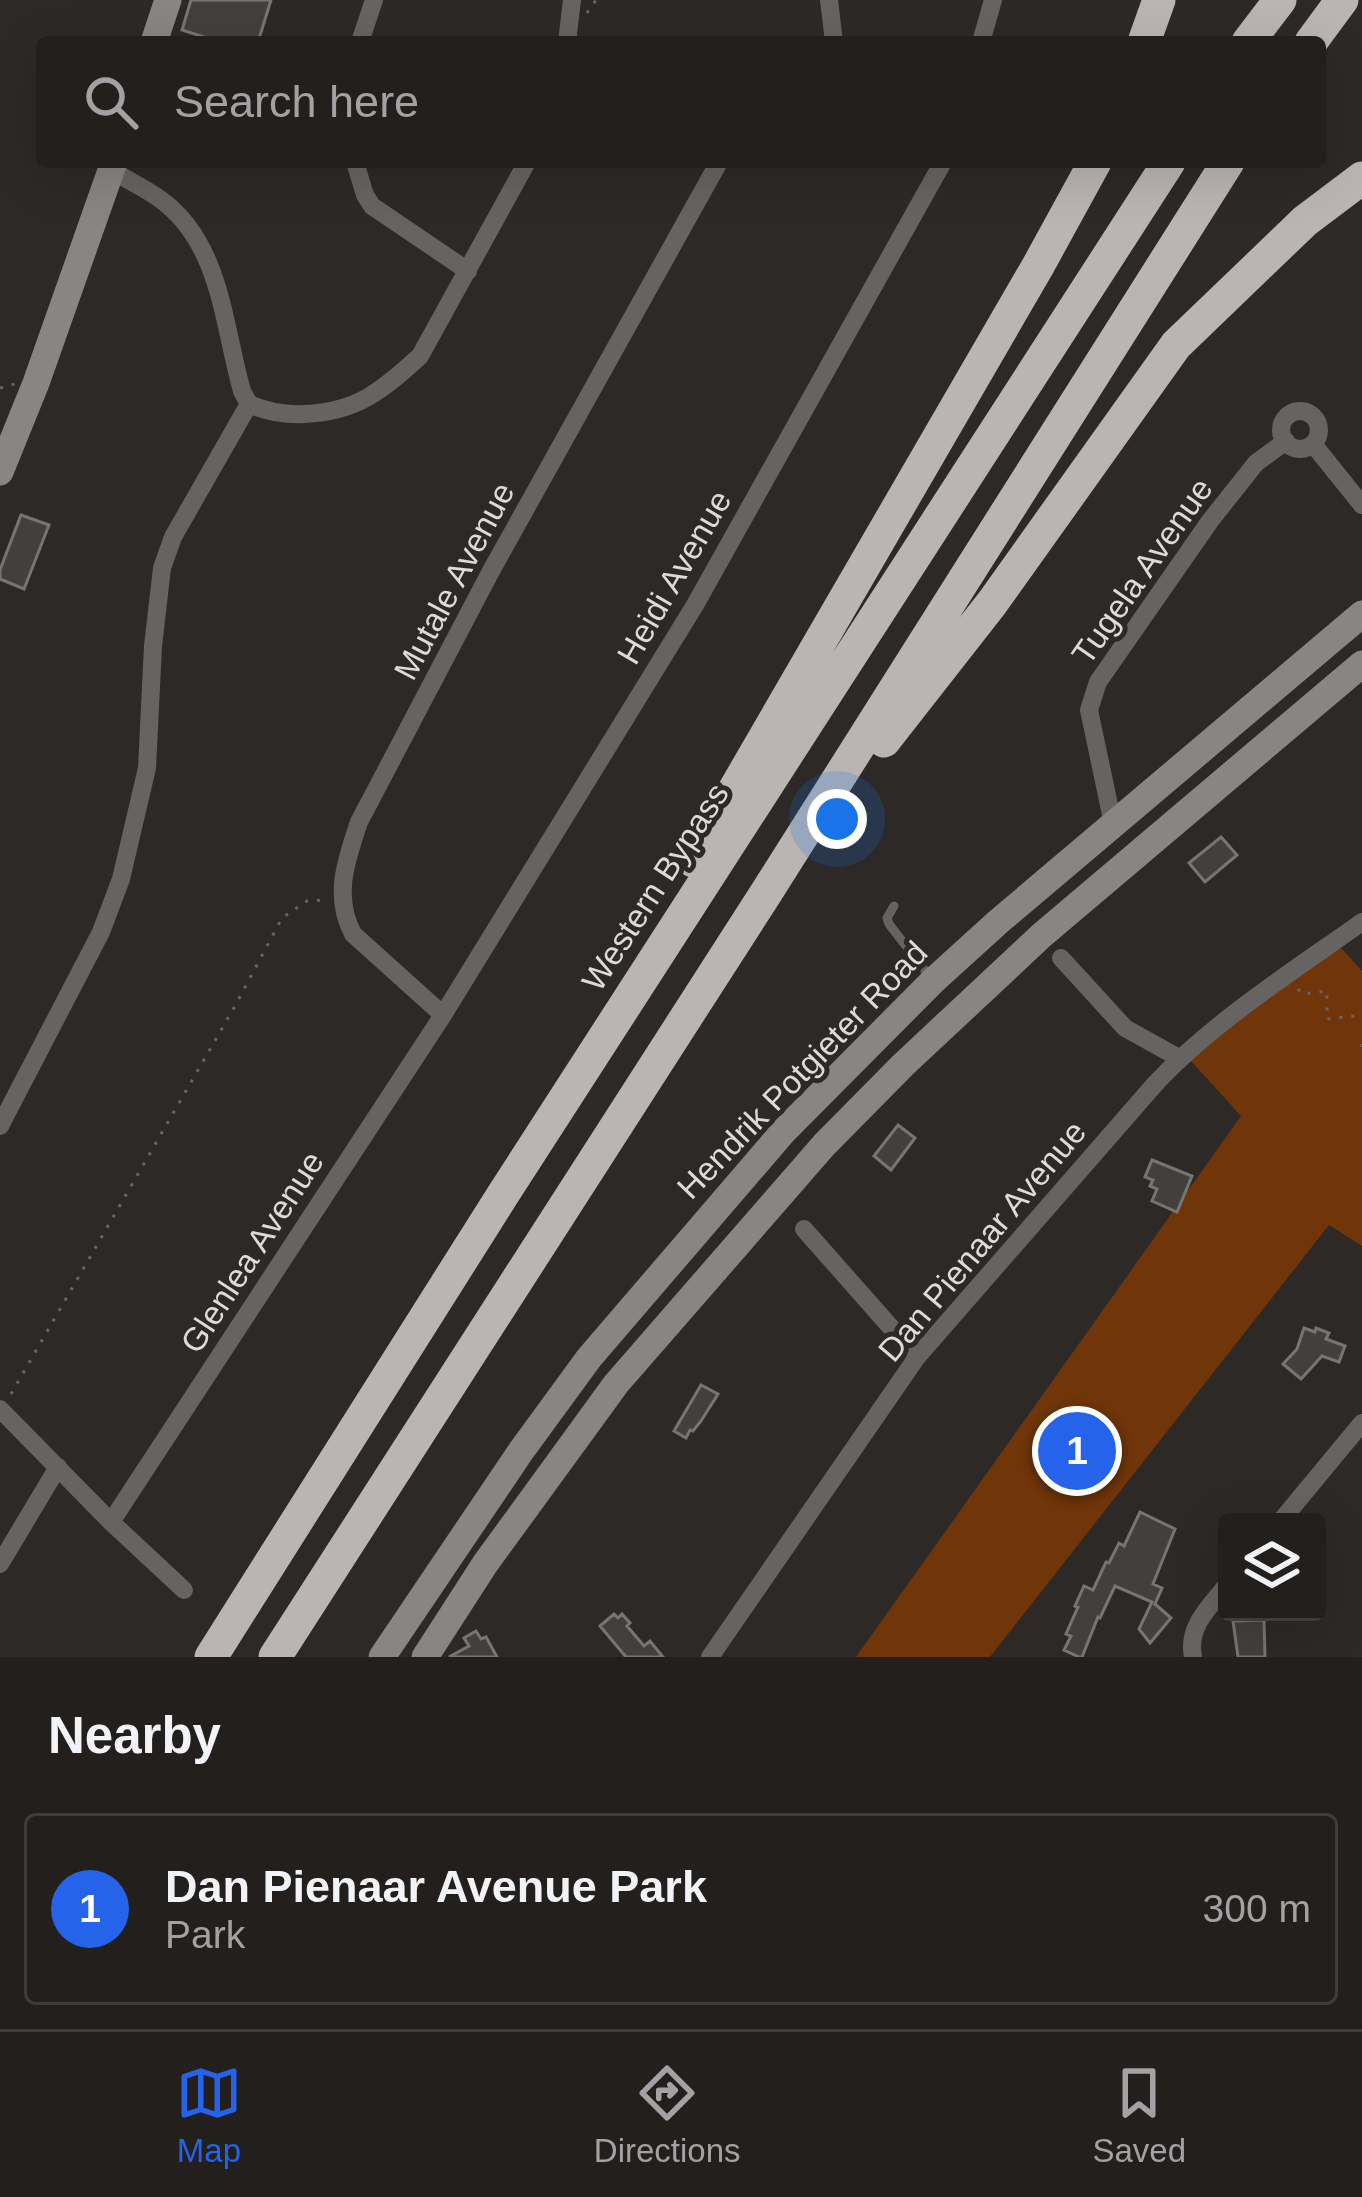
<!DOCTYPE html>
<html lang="en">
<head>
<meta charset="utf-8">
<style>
	body { margin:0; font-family:Helvetica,sans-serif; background:#2a2726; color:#f1f3f6 }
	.controls { position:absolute; right:36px; bottom:36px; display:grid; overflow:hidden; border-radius:12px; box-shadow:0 12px 48px #0002 }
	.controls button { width:108px; height:108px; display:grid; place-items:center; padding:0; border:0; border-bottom:3px solid #3f3d3b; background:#221f1d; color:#f1f3f6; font:60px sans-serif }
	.you { position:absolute; left:837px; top:819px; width:42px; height:42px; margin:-30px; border:9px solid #fff; border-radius:50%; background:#1a73e8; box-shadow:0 0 0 18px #1a73e833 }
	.badge { display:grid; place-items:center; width:78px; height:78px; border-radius:50%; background:#2563eb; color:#fff; font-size:39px; font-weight:700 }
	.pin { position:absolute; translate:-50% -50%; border:6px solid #fff; box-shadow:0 3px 12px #0006 }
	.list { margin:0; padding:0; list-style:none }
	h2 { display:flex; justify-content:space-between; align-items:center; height:156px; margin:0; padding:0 48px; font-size:51px }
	h2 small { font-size:39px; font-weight:400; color:#a2a2a4 }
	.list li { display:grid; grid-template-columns:78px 1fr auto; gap:36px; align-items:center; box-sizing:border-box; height:192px; margin:0 24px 24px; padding:0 24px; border:3px solid #3f3d3b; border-radius:12px }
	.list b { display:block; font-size:45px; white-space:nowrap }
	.list p { margin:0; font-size:39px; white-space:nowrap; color:#a2a2a4 }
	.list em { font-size:39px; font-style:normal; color:#a2a2a4 }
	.icon { flex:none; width:66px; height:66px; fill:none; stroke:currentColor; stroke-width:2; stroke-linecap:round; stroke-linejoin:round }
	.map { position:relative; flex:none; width:1362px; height:1657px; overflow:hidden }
	.search { position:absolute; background:#221f1d; box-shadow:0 12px 48px #0002; left:36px; right:36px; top:36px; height:132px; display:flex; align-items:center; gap:30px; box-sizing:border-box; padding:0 42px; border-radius:12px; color:#a2a2a4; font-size:45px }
	.sheet { height:372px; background:#221f1d }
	nav { display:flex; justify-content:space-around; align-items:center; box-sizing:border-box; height:168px; border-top:3px solid #3f3d3b; background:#221f1d; font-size:33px; color:#a2a2a4 }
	nav a { display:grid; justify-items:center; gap:6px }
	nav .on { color:#2563eb }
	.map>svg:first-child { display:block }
	.green { fill:#703509 }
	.building { fill:#433f3c; stroke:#787471; stroke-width:3 }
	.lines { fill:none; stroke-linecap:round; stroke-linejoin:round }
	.path { stroke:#686563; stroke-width:3; stroke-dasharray:3 9; stroke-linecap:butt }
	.lane { stroke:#666463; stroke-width:9 }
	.street { stroke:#666463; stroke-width:18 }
	.secondary { stroke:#888583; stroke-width:27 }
	.highway { stroke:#bab5b3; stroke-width:33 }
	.labels { text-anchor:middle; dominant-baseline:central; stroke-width:10; stroke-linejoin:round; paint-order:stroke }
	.street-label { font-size:33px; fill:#dddbd9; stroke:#2d2927 }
</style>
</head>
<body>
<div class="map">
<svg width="1362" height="1657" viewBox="0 0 1362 1657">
	<rect width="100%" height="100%" fill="#2d2927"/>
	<path class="green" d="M1335,941L1362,971V1246L1329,1225L990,1657H856L1241,1116L1181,1050Z"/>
	<path class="building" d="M191,0H271L258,42H220L182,30Z
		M21,515L49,525L24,589L0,579V570Z
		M1221,837L1237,855L1205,882L1189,863Z
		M898,1125L915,1138L891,1170L874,1156Z
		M1152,1160L1192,1176L1177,1212L1152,1201L1157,1189L1150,1186L1153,1180L1145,1177Z
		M1304,1328L1315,1332L1316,1328L1329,1333L1326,1339L1345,1346L1339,1362L1322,1356L1301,1379L1283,1364L1297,1349Z
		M701,1385L718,1394L701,1421L693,1431L690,1430L686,1438L674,1431Z
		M1140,1512L1175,1529L1153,1584L1162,1588L1155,1604L1171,1618L1150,1643L1139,1629L1152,1602L1115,1586L1100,1618L1098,1617L1082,1657H1079L1064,1650L1071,1636L1066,1634L1078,1607L1075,1606L1084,1586L1093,1590L1106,1562L1109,1563L1119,1543L1124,1546Z
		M614,1614L618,1618L622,1614L630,1623L627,1626L644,1646L650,1641L663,1657H626L600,1626Z
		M1264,1620L1265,1657H1238L1233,1621Z
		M476,1631L481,1639L486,1637L497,1657H449L469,1646L464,1638Z"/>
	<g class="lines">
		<path class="path" d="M587,13L596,0
			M0,388L15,384
			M1298,989L1302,994L1327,991V1019L1362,1015
			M1362,1044V1052
			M11,1394L235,1006L282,918L307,901L326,900"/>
		<path class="lane" d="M894,906L887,918L889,924L930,977"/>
		<path class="street" d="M829,0L834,42
			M360,42L374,0
			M567,42L572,0
			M981,42L993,0
			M355,162L365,195L372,206L468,271
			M111,170C127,180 145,188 160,199C221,243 223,324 242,391L249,404
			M249,404C267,412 286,415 305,414C357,412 383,390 420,356L527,162
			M1281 430a19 19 0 1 1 38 0a19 19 0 1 1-38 0Z
			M1313,444L1362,505
			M1113,824L1089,710L1098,682L1210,521L1256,463L1286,441
			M1061,958L1125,1028L1179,1058
			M443,1015L353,934C333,896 346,861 359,822L491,571L719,162
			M0,1126L101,932L121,879L147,768L153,646L162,568L173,537L249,404
			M804,1229L917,1357
			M0,1409L111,1522L184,1590
			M111,1522L443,1015L695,605L943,162
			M1280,1522L1362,1423
			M0,1564L58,1467
			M710,1657L917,1357L1155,1084C1213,1022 1293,971 1362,922
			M1193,1657C1187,1627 1209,1607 1227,1585"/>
		<path class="secondary" d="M154,42L168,0
			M0,472L36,383L114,162
			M382,1657L521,1451L589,1358L783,1132L933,981L998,922L1362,614
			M425,1657L485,1564L616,1384L824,1145L903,1065L1042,935L1362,664"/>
		<path class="highway" d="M1144,42L1159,0
			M1248,42L1280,0
			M1311,42L1342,0
			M884,741L992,603L1176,345L1305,221L1362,178
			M693,861L1038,266L1095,162
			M211,1657L502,1196L1169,162
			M275,1657L766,893L1228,162"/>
	</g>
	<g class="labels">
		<g class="street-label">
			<text transform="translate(1142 571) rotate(-55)">Tugela Avenue</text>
			<text transform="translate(674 577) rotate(-60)">Heidi Avenue</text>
			<text transform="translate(454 581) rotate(-62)">Mutale Avenue</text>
			<text transform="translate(655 887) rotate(-57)">Western Bypass</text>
			<text transform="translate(802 1070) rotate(-46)">Hendrik Potgieter Road</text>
			<text transform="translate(982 1241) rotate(-50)">Dan Pienaar Avenue</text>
			<text transform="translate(252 1252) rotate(-57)">Glenlea Avenue</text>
		</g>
	</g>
</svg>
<div class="controls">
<button><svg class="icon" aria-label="layers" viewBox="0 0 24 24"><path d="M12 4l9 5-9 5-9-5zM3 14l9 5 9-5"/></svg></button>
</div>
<div class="you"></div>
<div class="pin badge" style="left:1077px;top:1451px">1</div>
<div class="search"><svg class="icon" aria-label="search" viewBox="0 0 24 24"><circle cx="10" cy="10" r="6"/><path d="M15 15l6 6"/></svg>Search here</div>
</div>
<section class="sheet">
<h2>Nearby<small></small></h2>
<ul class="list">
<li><span class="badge">1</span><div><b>Dan Pienaar Avenue Park</b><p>Park</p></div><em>300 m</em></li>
</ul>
</section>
<nav>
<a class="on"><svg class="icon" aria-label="map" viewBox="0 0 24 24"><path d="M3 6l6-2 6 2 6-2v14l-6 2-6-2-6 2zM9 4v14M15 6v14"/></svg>Map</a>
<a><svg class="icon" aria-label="directions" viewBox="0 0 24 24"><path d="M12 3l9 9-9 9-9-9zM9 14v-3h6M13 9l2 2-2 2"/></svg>Directions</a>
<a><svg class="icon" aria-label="saved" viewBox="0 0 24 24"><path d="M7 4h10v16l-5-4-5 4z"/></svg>Saved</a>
</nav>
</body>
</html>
